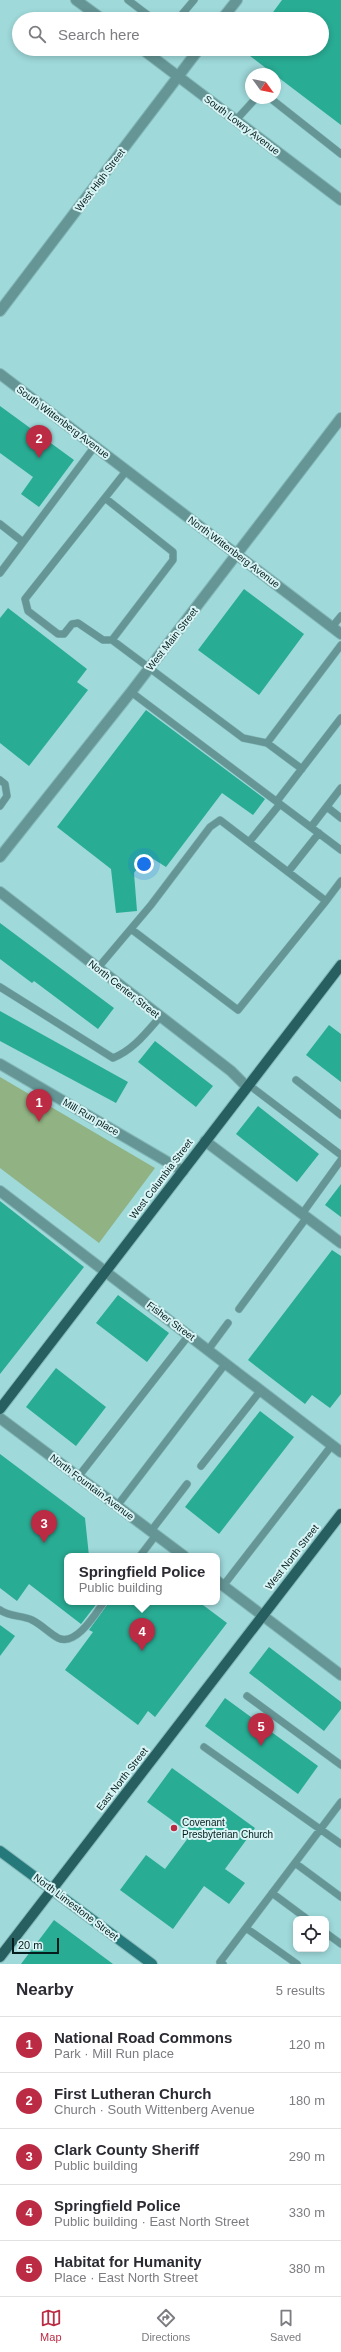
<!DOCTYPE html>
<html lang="en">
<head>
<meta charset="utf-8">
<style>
	body { margin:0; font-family:Helvetica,sans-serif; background:#f2f2f3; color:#2b2b33 }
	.controls { position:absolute; right:12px; bottom:12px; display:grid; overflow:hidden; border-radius:8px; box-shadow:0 2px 6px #0003 }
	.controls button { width:36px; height:36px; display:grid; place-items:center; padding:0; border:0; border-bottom:1px solid #e1e1e2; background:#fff; color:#2b2b33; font:20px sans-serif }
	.compass { position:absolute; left:245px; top:68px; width:36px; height:36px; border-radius:50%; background:#fff; box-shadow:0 2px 6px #0003; rotate:123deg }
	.scale { position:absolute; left:12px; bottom:10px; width:47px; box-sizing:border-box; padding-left:4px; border:2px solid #051c1d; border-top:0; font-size:11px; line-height:14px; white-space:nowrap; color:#051c1d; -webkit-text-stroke:3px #d8f4f4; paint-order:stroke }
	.you { position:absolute; left:144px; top:864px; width:14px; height:14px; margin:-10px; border:3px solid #fff; border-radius:50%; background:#1a73e8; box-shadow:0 0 0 6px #1a73e833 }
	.badge { display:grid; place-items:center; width:26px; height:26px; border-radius:50%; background:#bc2b44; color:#fff; font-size:13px; font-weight:700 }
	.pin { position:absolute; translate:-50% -33px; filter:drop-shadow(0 1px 2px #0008) }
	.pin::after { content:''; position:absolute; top:21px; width:14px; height:12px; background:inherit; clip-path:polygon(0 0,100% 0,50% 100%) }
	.popup { position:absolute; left:64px; top:1553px; width:156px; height:52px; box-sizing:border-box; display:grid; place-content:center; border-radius:8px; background:#fff; filter:drop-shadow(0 1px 3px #0005); font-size:13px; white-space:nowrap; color:#7c7c81 }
	.popup b { font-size:15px; color:#2b2b33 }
	.popup::after { content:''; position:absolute; left:50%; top:100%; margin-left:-8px; border:8px solid transparent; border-top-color:#fff }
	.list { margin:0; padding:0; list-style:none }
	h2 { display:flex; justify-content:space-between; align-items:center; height:52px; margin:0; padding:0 16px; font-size:17px }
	h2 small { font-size:13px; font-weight:400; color:#7c7c81 }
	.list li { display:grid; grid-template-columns:26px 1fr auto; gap:12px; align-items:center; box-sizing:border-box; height:56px; padding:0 16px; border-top:1px solid #e1e1e2 }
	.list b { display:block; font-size:15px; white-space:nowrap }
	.list p { margin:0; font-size:13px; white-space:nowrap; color:#7c7c81 }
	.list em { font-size:13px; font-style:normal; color:#7c7c81 }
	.icon { flex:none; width:22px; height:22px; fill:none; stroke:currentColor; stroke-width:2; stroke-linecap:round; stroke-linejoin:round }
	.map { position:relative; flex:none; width:341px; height:1964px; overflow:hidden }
	.search { position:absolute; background:#fff; box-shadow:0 2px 6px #0003; left:12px; right:12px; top:12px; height:44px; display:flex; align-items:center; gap:10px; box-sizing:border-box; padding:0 14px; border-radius:22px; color:#7c7c81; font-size:15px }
	.sheet { height:332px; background:#fff }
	nav { display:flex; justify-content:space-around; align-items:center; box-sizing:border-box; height:56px; border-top:1px solid #e1e1e2; background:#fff; font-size:11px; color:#7c7c81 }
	nav a { display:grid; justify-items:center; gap:2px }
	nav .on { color:#bc2b44 }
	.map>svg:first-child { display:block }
	.green { fill:#91b283 }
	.building { fill:#29ac94 }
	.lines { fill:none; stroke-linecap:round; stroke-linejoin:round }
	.service-casing { stroke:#83b7b8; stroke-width:8 }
	.minor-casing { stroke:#83b7b8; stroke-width:12 }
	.tertiary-casing { stroke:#83b7b8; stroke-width:12 }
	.secondary-casing { stroke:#83b7b8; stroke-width:12 }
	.primary-casing { stroke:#83b7b8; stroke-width:12 }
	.service { stroke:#659595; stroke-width:7 }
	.minor { stroke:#659595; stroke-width:10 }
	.tertiary { stroke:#659595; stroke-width:10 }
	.secondary { stroke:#25797b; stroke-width:10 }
	.primary { stroke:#275f60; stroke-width:10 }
	.poi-dot { fill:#bc2b44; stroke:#d8f4f4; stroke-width:1.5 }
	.labels { text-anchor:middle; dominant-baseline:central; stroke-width:4; stroke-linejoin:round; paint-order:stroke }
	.street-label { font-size:10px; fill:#051c1d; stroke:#d8f4f4 }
	.poi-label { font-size:10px; fill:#051c1d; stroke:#d8f4f4; text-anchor:start }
</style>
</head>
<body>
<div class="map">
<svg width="341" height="1964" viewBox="0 0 341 1964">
	<rect width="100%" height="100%" fill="#9fd9da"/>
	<path class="green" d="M0,1077L155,1168L99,1243L0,1168Z"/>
	<path class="building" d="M282,0H341V125L241,49H322V19H268Z
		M0,406L74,460L39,507L21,494L33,477L0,453Z
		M244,589L304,634L259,695L198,650Z
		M8,608L87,669L77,682L88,690L29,766L0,743V618Z
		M146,710L265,799L253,815L222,793L166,867L147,855L134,873L137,911L116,913L111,869L57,827Z
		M0,923L114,1008L98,1029L34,981L32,983L0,959Z
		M0,1011L128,1082L116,1103L0,1041Z
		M329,1025L341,1034V1082L306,1055Z
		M155,1041L213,1086L196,1107L138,1062Z
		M258,1106L319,1154L297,1182L236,1134Z
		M341,1184V1217L325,1205Z
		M0,1201L84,1267L0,1374Z
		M332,1250L341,1256V1394L330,1408L312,1395L305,1404L248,1360Z
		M118,1295L169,1333L147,1362L96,1323Z
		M56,1368L106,1407L76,1446L26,1407Z
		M260,1411L294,1437L219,1534L185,1507Z
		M0,1454L85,1518L89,1556H67V1602H98L81,1624L29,1584L17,1601L0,1588Z
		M109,1602H199L227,1623L155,1717L148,1711L138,1725L65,1670L93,1632L89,1630Z
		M0,1625L15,1636L0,1656Z
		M269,1647L341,1702V1709L324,1731L249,1673Z
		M225,1698L318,1766L298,1794L205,1726Z
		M172,1768L255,1828L225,1869L245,1883L229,1904L204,1886L173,1929L120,1890L146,1855L165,1869L191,1834L147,1802Z
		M54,1920L113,1964H21Z"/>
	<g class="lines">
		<defs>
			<path id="service" d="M128,0L153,19
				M178,19L194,0
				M270,98L341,154
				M236,120L256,98
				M127,470L25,599L28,611L58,634H64L72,624L78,623L103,640H112L243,738L267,743L341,645
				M105,498L173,552V560L112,640
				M0,524L23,542
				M0,573L95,446
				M332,627L341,616
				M131,692L341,850
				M267,743L302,769
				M0,780L5,784L7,796L0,806
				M277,801L341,718
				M327,807L341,818
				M311,827L341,788
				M249,842L280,804
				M288,872L319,833
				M326,901L341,881
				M97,969L151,905L210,827L220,820L326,901L238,1010L131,929
				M0,987L113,1058C133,1050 146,1033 160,1017
				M296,1080L341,1115
				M249,1085L341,1155
				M302,1214L341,1160
				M239,1309L307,1217
				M208,1350L228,1323
				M201,1466L261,1390
				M78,1477L189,1335
				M117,1506L226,1363
				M151,1531L187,1484
				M140,1556L156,1535
				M223,1586L332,1445
				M0,1610C9,1617 22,1615 32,1620C42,1625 49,1633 58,1638C76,1647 96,1613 104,1602
				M247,1696L341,1765
				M204,1747L341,1844
				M295,1863L341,1897
				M272,1893L307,1919
				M246,1928L297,1964
				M326,1933L341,1944
				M223,1964L220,1962L341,1802"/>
			<path id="minor" d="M0,374L341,634
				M0,1064L183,1171
				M205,1141L341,1243
				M0,1191L341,1452"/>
			<path id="tertiary" d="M76,0L102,19
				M222,19L237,0
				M142,49L341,200
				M0,311L199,49
				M0,857L131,692L341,418
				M0,892L231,1071L247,1087
				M0,1418L184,1556
				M217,1581L341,1675"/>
			<path id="secondary" d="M0,1851L152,1964"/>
			<path id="primary" d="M0,1409L341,965
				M0,1957L341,1514"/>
		</defs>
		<use href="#service" class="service-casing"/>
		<use href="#minor" class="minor-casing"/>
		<use href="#tertiary" class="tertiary-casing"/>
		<use href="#secondary" class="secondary-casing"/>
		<use href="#primary" class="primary-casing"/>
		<use href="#service" class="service"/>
		<use href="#minor" class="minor"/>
		<use href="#tertiary" class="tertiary"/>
		<use href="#secondary" class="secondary"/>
		<use href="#primary" class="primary"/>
	</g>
	<circle class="poi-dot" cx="174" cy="1828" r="4"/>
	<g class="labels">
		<g class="street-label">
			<text transform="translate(242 125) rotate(37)">South Lowry Avenue</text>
			<text transform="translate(100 180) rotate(-53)">West High Street</text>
			<text transform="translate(63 422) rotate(37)">South Wittenberg Avenue</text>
			<text transform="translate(234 552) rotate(37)">North Wittenberg Avenue</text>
			<text transform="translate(172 639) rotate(-52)">West Main Street</text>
			<text transform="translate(124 989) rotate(38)">North Center Street</text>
			<text transform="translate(91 1117) rotate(30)">Mill Run place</text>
			<text transform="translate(161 1179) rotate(-53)">West Columbia Street</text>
			<text transform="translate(171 1321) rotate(37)">Fisher Street</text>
			<text transform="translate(92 1487) rotate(37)">North Fountain Avenue</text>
			<text transform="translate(292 1557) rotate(-52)">West North Street</text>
			<text transform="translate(122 1779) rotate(-52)">East North Street</text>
			<text transform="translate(76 1907) rotate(37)">North Limestone Street</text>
		</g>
		<g class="poi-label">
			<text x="182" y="1822">Covenant<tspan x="182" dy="12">Presbyterian Church</tspan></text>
		</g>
	</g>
</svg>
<div class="controls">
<button><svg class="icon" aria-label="locate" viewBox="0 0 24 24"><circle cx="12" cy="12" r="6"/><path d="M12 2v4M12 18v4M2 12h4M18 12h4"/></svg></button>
</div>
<svg class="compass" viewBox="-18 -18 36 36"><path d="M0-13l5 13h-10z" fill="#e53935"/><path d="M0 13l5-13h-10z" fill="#7c7c81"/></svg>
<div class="scale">20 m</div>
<div class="you"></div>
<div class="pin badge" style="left:39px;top:1122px">1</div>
<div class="pin badge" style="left:39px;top:458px">2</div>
<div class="pin badge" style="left:44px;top:1543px">3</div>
<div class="pin badge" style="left:142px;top:1651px">4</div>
<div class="popup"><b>Springfield Police</b>Public building</div>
<div class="pin badge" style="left:261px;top:1746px">5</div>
<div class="search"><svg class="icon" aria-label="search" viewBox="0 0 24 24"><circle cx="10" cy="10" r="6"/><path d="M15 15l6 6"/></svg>Search here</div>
</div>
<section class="sheet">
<h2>Nearby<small>5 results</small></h2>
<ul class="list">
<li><span class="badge">1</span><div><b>National Road Commons</b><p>Park · Mill Run place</p></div><em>120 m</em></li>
<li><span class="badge">2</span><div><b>First Lutheran Church</b><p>Church · South Wittenberg Avenue</p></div><em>180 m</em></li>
<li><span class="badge">3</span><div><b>Clark County Sheriff</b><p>Public building</p></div><em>290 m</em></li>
<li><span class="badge">4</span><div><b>Springfield Police</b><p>Public building · East North Street</p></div><em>330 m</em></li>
<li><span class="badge">5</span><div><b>Habitat for Humanity</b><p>Place · East North Street</p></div><em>380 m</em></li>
</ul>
</section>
<nav>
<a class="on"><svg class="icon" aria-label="map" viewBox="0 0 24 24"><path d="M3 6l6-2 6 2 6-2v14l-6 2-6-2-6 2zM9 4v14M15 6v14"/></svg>Map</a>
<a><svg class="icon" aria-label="directions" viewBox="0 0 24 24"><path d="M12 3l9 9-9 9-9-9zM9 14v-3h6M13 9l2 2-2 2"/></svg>Directions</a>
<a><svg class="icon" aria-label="saved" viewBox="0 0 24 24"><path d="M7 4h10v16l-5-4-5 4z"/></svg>Saved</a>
</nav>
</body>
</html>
